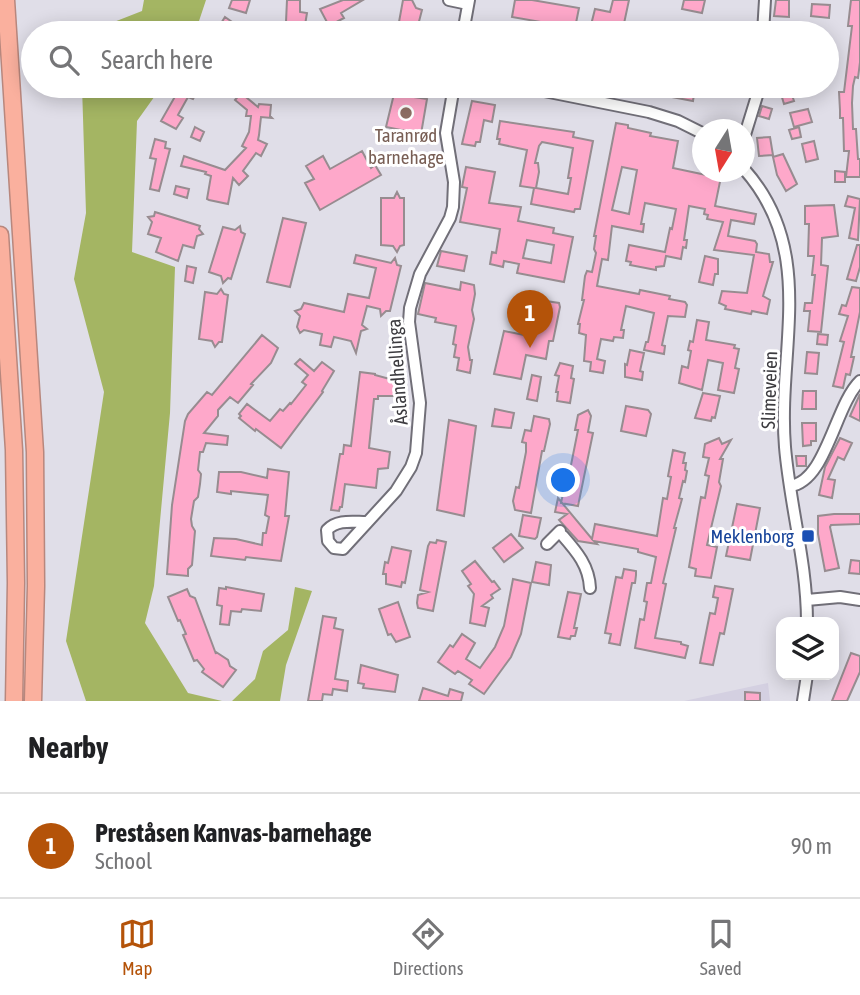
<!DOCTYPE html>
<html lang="en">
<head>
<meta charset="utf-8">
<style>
	body { margin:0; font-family:"Asap Condensed",sans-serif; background:#f6f6f6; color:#202124 }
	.controls { position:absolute; right:21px; bottom:21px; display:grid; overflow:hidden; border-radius:14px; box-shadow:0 4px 18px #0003 }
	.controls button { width:63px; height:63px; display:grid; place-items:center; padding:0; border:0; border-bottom:2px solid #e0e0e0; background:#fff; color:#202124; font:35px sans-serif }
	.compass { position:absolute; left:692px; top:119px; width:63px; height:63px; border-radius:50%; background:#fff; box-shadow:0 4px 18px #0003; rotate:191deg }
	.you { position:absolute; left:564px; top:481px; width:24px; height:24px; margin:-18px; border:5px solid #fff; border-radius:50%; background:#1a73e8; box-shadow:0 0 0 10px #1a73e833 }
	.badge { display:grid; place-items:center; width:46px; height:46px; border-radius:50%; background:#b45309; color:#fff; font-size:23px; font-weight:700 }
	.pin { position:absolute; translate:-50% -58px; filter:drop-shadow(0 2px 4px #0008) }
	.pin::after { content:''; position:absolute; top:37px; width:24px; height:21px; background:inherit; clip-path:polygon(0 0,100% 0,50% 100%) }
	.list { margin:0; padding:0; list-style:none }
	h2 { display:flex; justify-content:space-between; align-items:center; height:91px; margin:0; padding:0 28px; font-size:30px }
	h2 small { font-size:23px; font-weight:400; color:#757577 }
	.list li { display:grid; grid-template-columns:46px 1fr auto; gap:21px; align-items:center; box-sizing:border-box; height:105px; padding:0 28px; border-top:2px solid #e0e0e0 }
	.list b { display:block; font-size:26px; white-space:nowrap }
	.list p { margin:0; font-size:23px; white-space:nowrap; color:#757577 }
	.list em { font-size:23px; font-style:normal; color:#757577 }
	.icon { flex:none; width:38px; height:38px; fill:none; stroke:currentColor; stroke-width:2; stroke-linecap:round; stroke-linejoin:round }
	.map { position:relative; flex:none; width:860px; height:701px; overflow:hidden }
	.search { position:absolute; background:#fff; box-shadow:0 4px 18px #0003; left:21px; right:21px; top:21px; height:77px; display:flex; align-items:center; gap:18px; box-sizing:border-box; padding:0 24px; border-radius:38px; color:#757577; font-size:26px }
	.sheet { height:196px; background:#fff }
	nav { display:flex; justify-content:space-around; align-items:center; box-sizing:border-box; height:98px; border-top:2px solid #e0e0e0; background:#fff; font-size:19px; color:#757577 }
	nav a { display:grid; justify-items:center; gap:4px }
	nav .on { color:#b45309 }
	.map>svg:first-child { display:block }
	.built { fill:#d4d0e1 }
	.forest { fill:#a4b563 }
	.building { fill:#fea8ca; stroke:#978c90; stroke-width:2; fill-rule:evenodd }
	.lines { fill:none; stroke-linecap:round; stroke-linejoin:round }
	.minor-casing { stroke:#716f78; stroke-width:14 }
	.highway-casing { stroke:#b8877d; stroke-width:19 }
	.minor { stroke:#fff; stroke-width:10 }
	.highway { stroke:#fab09e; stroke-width:16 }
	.education-dot { fill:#8d6e63; stroke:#fff; stroke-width:2.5 }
	.transit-dot { fill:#1a4fb4; stroke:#fff; stroke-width:2.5 }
	.labels { text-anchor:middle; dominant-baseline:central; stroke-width:6; stroke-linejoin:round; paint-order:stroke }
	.education-label { font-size:19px; fill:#785e54; stroke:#fff }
	.street-label { font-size:19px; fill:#3c3b3f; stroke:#fff }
	.transit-label { font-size:19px; fill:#164399; stroke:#fff; text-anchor:end }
</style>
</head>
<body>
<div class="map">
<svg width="860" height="701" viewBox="0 0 860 701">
	<rect width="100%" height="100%" fill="#e0dee8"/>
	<path class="built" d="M768,683L770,701H684Z"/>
	<path class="forest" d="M144,0H206L195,33H94L96,29L142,11Z
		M82,86H162L137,121L132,252L175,267L170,413L154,586L145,623L188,693L222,701H86L66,641L104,392L74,279L86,213Z
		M295,587L312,591L286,665L280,701H232L255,679L263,651L288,630Z"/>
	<path class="building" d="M232,0H250L246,13L229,8Z
		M287,0H300V12L307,13L305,25L286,22Z
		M343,0H363L341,13L344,18L329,26L320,9Z
		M403,0H412L416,8L422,10L416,33H397Z
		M515,0H532L579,8L575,28L512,17Z
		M613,0H629L622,33L590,29L595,9L610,12Z
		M684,0H705L702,13L682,9Z
		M776,0H789V17L774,16Z
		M851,0H860V62L858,78L855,77L853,86L852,103L853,129H856L858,159H860V177H846L849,151H844L843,118H840V110L839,92H844L852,26H848Z
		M812,4L830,5L829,18L811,16Z
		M225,17L235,24L229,33H215Z
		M181,86H200L193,99L188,97L178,115L183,118L176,129L161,121Z
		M329,86H342L345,92L333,96Z
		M635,86H683L695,88L693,101L635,90Z
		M791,92L794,101L784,104L781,94Z
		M241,93L258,107L259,104L271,105L270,116L272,118L261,117L259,135L258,140L267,144L261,156L256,153L243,171L248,176L239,185L233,178L228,204L209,200L207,199L211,176L205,174L206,172L181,166L184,156L225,170L246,148L242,146L249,132L251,116H246L247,110L235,100Z
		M394,94L427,99L421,134L386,127Z
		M472,101L495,105L492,122L484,120L480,142H476L475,146L462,144Z
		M762,106L772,109L769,119L759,116Z
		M808,109L812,122L794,127L790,113Z
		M500,121L574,132L573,137L593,141L580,209H575L574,212L531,204L534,188L520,186L527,150L499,144L500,139H497ZM542,142L573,148L568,178H571L568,194L536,188L539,172L538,163H535L539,146Z
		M616,123L628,125V128L651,133L650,136L678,141L673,168L711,176L712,172H722L715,206L756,214L754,224L731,220L728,236L755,241L757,244L756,252L769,254L770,262H773L763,296L770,300L767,314L752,311L751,314L725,309L726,306L719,303L722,291L747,293L754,255L714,250L723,222L707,219L708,215L704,214L705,209L689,206L684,240H687L686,248L683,247L681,259L666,256L664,266L656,267V270L630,265L631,262L626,261L629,245L665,252L670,228L672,229L676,209L645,203L641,224H644L643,232L612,226L608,260L602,259L597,286L639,294L640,290L670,296L669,299L685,302L687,305L685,317L668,316L662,345L665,346L664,354L644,350L646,342H648L654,313L626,306L621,330H624L623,338L614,337L613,341L601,339L597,359L605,361L603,373L590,371L591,362L584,361L586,335L579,333L580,324H578L584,300H582L585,276L587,271L592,272L596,253L594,249L596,236H594ZM622,167L637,170L629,214L612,210Z
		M195,127L204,132L200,141L191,137Z
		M799,127L801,137L792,139L789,130Z
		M770,137L773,155L759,156L757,138Z
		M155,139L166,142L165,148L170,149L159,191L150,189L156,159L150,158Z
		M814,141L818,159L806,162L802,144Z
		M362,151L371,168L375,165L381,175L320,210L305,183L314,179L306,166L323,156L330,169Z
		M783,154L797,184L786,191L777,175L773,157Z
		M466,167L495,172L489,203L521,207L518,221L554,228L553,233L573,237L564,282L517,273L519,264L504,261L503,267L490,264L492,252L496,253L500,229L460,222L467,188L462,187ZM527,240L554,245L551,263L523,258Z
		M835,171L845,172V182H835Z
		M176,186L189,189L187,198L174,194Z
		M397,192L400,198H404V245L400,246L397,252L393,246L381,245V198H394Z
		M848,196L860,199L858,240L849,238L855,208L845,206Z
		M834,205L838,236L822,238L821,265L828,266L821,332L808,331L810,311H804L805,303H812L815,275H812L814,256H808L809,224H805V206Z
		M155,212L200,226L199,229L203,234L197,236L194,248L183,245L178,261L156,252L161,238L148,234L152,222L148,217L154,216Z
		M283,218L306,223L290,287L267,282Z
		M240,226L241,232L245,234L231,279L228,278L223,283L221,276L209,272L223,227L235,230Z
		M857,245H860V267L856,281L847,279Z
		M441,251L467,256L464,271L437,266Z
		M356,255L391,263L395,258L397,265L401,266L390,311H386L381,316L380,309L367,306L362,325L367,329L361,331L356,353L351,341L334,337L331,347L320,345L322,334L304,330L300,333L297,327L300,316L295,311L301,309L304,303L344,312L348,294L369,298L376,268L354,263Z
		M705,256L718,259V274H715L713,285L699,282Z
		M187,266L196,268L193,283L185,281Z
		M461,282L474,285L475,294L472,310L474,319L468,347L470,360H472L470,373L457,370L459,358L454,357L456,345L453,344L456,326L435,322L436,318L418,314L425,283L460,290Z
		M852,287L860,288V312L851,357H854L850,375L846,374L843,388L833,386L844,342L840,341L848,316L839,314L842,305L846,306Z
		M221,289L224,294L228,295L222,342H219L215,347L212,341L199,339L205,292L217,294Z
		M546,301L559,303L560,307L553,341H549L546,359L526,355L521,379L494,374L504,331L534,337L538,316L540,318L543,303L546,304Z
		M697,320L709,322L706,340L735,345L734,348L739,349L735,368L739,369L734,393L718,390L723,363L708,360L702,390L679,383L682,366L688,368L691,351L688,350L690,341L693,342Z
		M818,334L828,335L827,345L817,344Z
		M262,335L278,348L271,363L251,384L253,385L238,403L230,397L218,410V416L204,433L228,436L227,445L206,443L203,452H200L198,470L201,474L200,484L198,497L194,501L191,519L192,526L195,531L192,565L188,569V576L167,574L172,505L185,421L188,414L207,392L212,395Z
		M630,350L644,353L640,371L643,372L642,380L625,377V364L627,365Z
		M807,352L819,353L817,374L805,373Z
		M300,359L314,371L322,362L334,371L322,391L323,392L281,448L256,429L255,431L239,418L241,416L239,414L247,404L270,421L280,409L283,411L290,403L291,404L306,385L302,382L308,375L295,364Z
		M560,363L573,366L571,378L574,379L570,403L557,401L558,392H556L559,376L555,375Z
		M360,372L375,374V375L397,381L395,396H378V399H374L369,448L390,452L388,468L378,469L376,488L345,484L342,507H340L339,511L331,510L340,454H343L344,445L351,446Z
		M532,375L541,377L537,401L527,399Z
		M803,391H816V409H802Z
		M703,393L720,396L715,418L712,417L711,421L695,418Z
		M860,394V421L850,416Z
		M626,406L648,410L651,414L646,436L621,431Z
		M495,409L514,413L511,428L492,426Z
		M588,410L591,416L588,432L593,433L578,506L561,503L564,489L566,490L578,430H575L578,415Z
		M534,416L549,419L550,424L544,451H542L531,513L515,510L513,501L516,487L519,488L526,452V443L522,442L525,430L531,431Z
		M449,420L476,426L464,516L437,510Z
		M802,423H816V441H811V445L803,446Z
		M719,438L722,444L731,440L720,459H723L719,482L721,486L707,545L717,547L711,578L695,576L696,569L689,567L699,508L701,497L705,498L709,476L705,475L709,458L703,457L705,444Z
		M840,438L852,443L844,460L838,457L828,479L835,480L832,498L819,495L825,467Z
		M673,450L685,453L683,463H686L685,470L687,471L685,482L683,481L679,498L682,499L674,528H676L663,583L666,584L655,638L681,642V644L688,646L685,658L635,648L640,619L644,620L647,602L644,601L647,583H651L656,557L638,552V549L594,541L597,544L578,541L559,520L567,514L555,512L558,498L592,539L595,524L657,536L663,498L667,499L671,477L668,476Z
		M796,456H806V466H797Z
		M268,469L289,472L285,516H289L281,561L246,557L245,560L211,556L214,538L236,539L262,545L263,533H266L269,517L265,515L268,495L231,491V494L217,492L219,472H241L267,478Z
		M737,504L760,508L750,560L726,556Z
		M834,514H860V524L831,525L830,527L839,568L825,571L818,534V516Z
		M523,515L541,518L537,537L535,539L519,536Z
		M511,534L523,548L504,562L493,548Z
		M437,540L446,542L433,611L418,608L417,603L418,595L428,592L420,590L428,546L430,542L436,543Z
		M392,547L411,551L405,583L402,582L401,587L386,584V574H383L385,562L388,563Z
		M851,560L860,561V574L849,573Z
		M475,561L492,582L494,581L500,589L491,595L493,598L482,606L489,608L485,626L470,623L474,594L468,586L471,584L462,571Z
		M536,562L551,565L549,585L532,582Z
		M624,569L636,571V575L635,583H632L620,645L609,643L611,634L605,633L616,577L622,578Z
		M513,579L531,583L521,634L511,657L484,694L469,684L472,680L458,671L455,674L438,662L450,645L453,647L462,634L475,643L466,659L480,668L495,647L504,626Z
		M715,586L733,589L724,634L720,633L713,665L700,663L710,613L715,614L718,598L713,597Z
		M226,587L264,594L261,611L242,609L241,612L231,611L229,625L220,624L222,606L217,605L219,588L226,589Z
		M187,589L190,596L195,598L216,654V652L228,660L230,666L236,670L223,687L202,672L204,669L197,660L194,661L183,635L186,634L180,620L178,621L168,597Z
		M568,592L581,594L574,628H577L575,636H571L570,639L558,637Z
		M398,602L410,637L396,642L391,634L388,635L379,609Z
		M323,616L336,618L334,628L343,630L335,679L348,681L347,691L333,689L332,695L323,694L322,701H308Z
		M851,653L860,656V672L847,701H832Z
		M361,665L398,675L395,692L363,688L364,684L358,683Z
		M423,688L448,696L450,689L463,693L461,701H419Z
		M745,692L760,693V701H745Z"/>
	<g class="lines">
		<defs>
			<path id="minor" d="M449,0L468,4
				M463,33L469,0
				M763,33L765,0
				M519,86L649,112L678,121L702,133
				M744,138L760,86
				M744,169C818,252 777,349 785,447C790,506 807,563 807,622
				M790,486C826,482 835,405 860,381
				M366,522C353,522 337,519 327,530L328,541L334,548L343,549L396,491L411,467L416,453L420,403L409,322L410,308L420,274L450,218L453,207L454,182L446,133L454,86
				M563,536C577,552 589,566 590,588
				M547,544L560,531
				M807,600L840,597L860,600
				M803,701L807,675"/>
			<path id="highway" d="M6,0L35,452L36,586L33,701
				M0,235L14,450L16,583L14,701"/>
		</defs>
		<use href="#minor" class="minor-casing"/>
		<use href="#highway" class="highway-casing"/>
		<use href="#minor" class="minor"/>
		<use href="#highway" class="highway"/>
	</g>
	<circle class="education-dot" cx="406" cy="113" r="7"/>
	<rect class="transit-dot" x="801" y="529" width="14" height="14" rx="3.5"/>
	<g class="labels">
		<g class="education-label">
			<text x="406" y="135">Taranrød<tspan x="406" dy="22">barnehage</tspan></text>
		</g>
		<g class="street-label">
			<text transform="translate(397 372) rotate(-94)">Åslandhellinga</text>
			<text transform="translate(769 390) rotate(-88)">Slimeveien</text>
		</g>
		<g class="transit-label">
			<text x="794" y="536">Meklenborg</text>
		</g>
	</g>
</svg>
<div class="controls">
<button><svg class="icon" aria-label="layers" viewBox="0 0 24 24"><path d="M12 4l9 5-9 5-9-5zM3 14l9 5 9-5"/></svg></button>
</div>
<svg class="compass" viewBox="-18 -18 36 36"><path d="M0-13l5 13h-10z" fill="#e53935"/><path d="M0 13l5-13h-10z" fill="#757577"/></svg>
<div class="you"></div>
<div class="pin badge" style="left:530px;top:348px">1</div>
<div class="search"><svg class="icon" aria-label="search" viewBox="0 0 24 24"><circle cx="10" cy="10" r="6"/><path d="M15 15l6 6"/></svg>Search here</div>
</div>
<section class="sheet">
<h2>Nearby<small></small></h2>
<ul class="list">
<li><span class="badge">1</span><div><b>Preståsen Kanvas-barnehage</b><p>School</p></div><em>90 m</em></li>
</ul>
</section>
<nav>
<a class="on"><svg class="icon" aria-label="map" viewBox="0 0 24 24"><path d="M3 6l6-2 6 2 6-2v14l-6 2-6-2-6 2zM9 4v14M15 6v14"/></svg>Map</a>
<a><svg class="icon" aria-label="directions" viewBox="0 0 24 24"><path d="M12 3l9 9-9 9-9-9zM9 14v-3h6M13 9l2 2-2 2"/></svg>Directions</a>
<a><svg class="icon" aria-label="saved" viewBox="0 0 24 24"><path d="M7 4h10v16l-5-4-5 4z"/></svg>Saved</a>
</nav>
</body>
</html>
